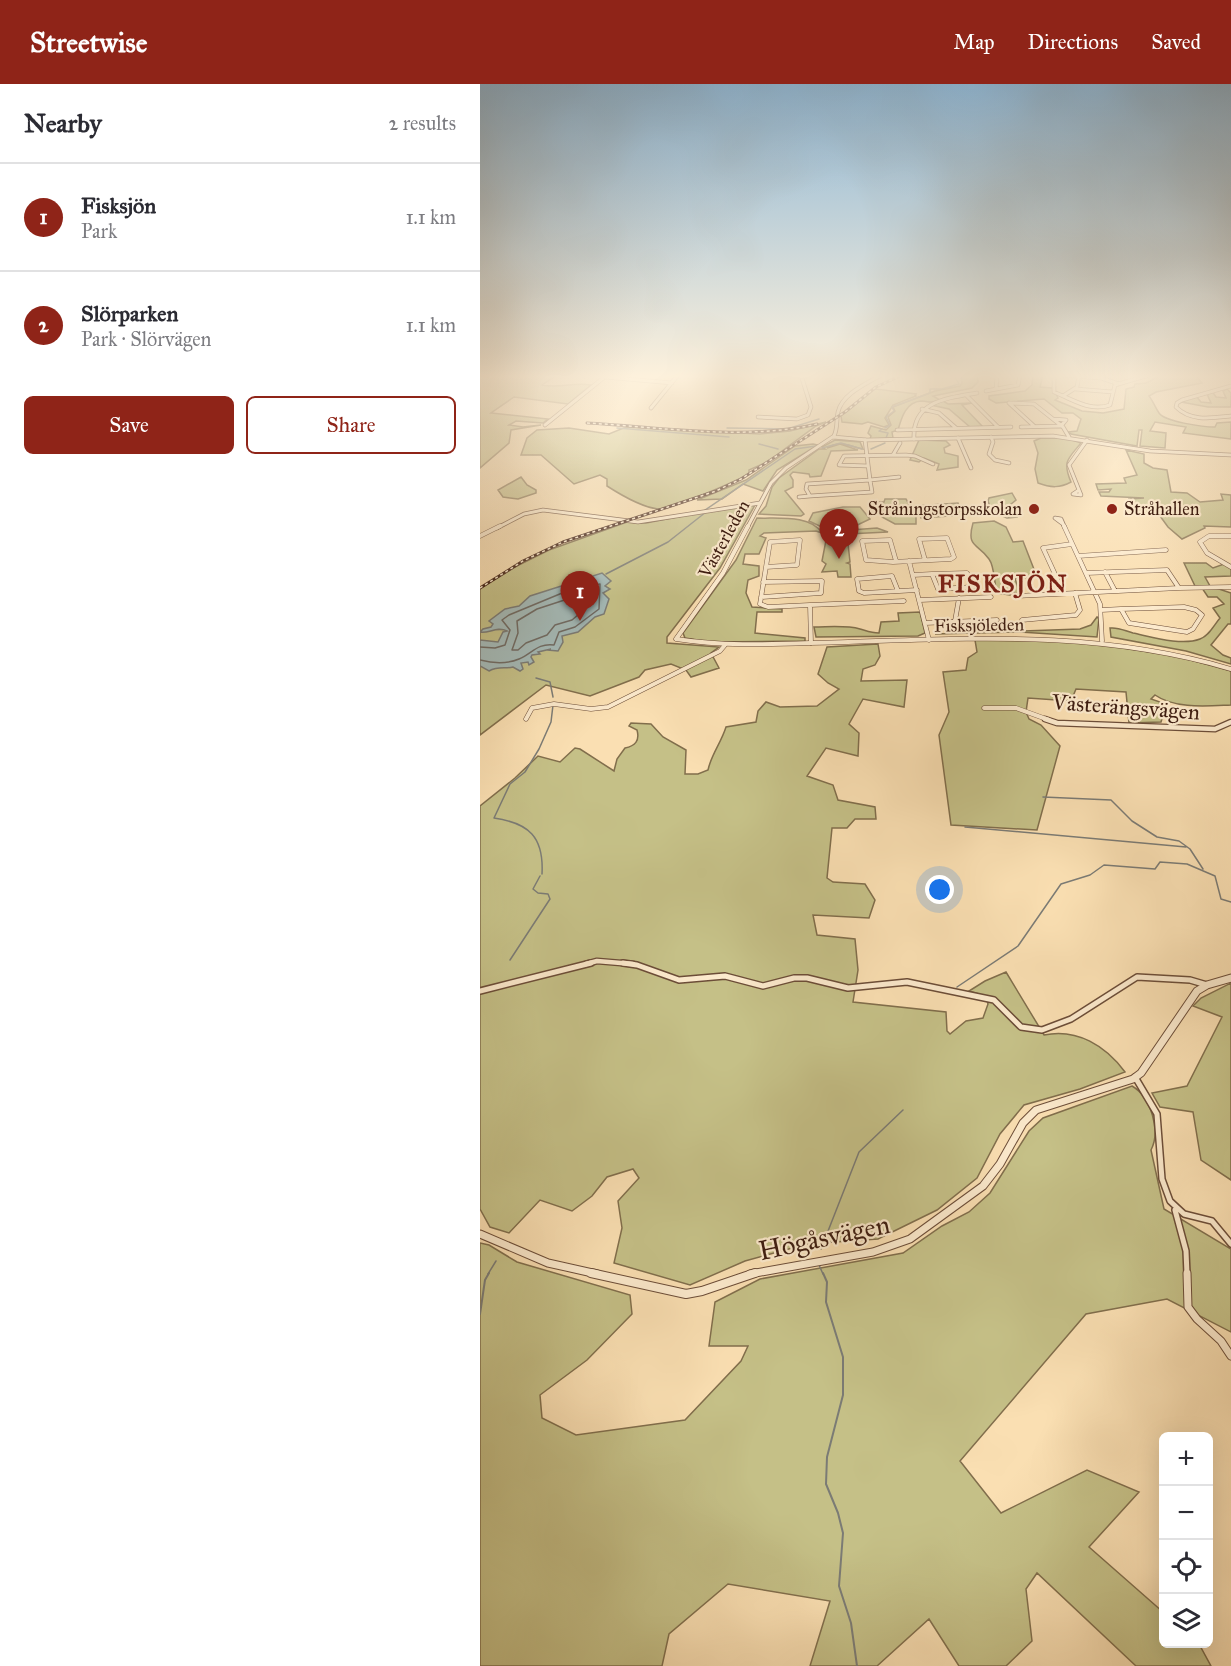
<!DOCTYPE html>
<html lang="en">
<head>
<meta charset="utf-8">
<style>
	body { margin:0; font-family:"IM FELL Great Primer",serif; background:#f7f7f7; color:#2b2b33 }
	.controls { position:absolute; right:18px; bottom:18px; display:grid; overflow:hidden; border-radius:9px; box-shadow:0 6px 24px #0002 }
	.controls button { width:54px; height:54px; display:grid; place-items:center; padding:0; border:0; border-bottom:2px solid #e1e1e2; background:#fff; color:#2b2b33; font:30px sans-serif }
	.you { position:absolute; left:460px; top:806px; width:21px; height:21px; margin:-15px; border:4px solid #fff; border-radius:50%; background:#1a73e8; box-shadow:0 0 0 9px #1a73e833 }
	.badge { display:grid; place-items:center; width:39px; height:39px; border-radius:50%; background:#8f2418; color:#fff; font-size:20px; font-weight:700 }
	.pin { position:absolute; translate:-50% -50px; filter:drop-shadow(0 2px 3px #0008) }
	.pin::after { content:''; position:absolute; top:32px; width:21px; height:18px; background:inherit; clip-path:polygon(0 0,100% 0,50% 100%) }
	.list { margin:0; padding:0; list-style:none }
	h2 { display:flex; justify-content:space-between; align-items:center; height:78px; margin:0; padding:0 24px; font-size:26px }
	h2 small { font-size:20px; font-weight:400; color:#7c7c81 }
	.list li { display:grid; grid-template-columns:39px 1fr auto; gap:18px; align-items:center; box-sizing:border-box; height:108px; padding:0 24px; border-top:2px solid #e1e1e2 }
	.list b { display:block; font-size:22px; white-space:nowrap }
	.list p { margin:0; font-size:20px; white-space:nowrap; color:#7c7c81 }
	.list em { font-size:20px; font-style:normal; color:#7c7c81 }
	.actions { display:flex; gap:12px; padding:18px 24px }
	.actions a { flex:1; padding:14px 0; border:2px solid #8f2418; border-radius:9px; text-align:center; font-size:21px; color:#8f2418 }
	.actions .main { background:#8f2418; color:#fff }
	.icon { flex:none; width:33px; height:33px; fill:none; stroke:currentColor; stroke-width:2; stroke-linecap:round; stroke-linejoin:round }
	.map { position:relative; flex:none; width:751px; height:1582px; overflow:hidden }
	header { display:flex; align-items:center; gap:36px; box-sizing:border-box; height:84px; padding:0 30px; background:#8f2418; color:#fff }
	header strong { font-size:28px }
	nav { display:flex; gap:33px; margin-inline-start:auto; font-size:21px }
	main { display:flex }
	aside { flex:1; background:#fff }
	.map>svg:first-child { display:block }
	.green { fill:#c5c087; stroke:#816e4c; stroke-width:1.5 }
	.water { fill:#a4bab8; stroke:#7b7b75; stroke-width:1.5 }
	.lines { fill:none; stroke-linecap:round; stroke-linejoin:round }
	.shore { stroke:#706b64; stroke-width:1.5 }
	.stream-far1 { stroke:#7b7b75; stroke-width:1.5 }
	.stream { stroke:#7b7b75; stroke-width:2 }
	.minor-far4-casing { stroke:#6c4d38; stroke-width:4.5 }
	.minor-far3-casing { stroke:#6c4d38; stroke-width:5 }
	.minor-far2-casing { stroke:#6c4d38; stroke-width:7 }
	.minor-far1-casing { stroke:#6c4d38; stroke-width:8 }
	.minor-casing { stroke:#6c4d38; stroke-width:9 }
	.tertiary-far3-casing { stroke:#6c4d38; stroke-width:4.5 }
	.tertiary-far2-casing { stroke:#6c4d38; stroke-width:5 }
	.tertiary-far1-casing { stroke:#6c4d38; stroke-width:9 }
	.tertiary-casing { stroke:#6c4d38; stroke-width:10 }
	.minor-far4 { stroke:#fceacd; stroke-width:3 }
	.minor-far3 { stroke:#fceacd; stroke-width:4 }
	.minor-far2 { stroke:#fceacd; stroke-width:4.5 }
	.minor-far1 { stroke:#fceacd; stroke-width:5 }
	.minor { stroke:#fceacd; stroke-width:7 }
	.tertiary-far3 { stroke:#fceacd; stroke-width:3 }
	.tertiary-far2 { stroke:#fceacd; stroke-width:4 }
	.tertiary-far1 { stroke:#fceacd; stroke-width:7 }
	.tertiary { stroke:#fceacd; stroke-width:8 }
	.rail-casing { stroke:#3d1c10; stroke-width:3 }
	.rail { stroke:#fceacd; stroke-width:1.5; stroke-dasharray:3; stroke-linecap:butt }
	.poi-dot { fill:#8f2418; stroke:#fceacd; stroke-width:2 }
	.labels { text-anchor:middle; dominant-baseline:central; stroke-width:4.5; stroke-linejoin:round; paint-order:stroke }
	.far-poi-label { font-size:18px; fill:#3d1c10; stroke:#fceacd; text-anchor:end }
	.far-street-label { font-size:18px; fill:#3d1c10; stroke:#fceacd }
	.street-label { font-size:22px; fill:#3d1c10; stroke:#fceacd }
	.far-district-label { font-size:24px; font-weight:bold; letter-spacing:1.5px; fill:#7a1f14; stroke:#fceacd }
	.near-street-label { font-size:27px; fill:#3d1c10; stroke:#fceacd }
</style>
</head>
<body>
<header>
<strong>Streetwise</strong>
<nav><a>Map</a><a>Directions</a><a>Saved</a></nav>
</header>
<main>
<aside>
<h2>Nearby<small>2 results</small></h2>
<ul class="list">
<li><span class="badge">1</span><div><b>Fisksjön</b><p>Park</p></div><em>1.1 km</em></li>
<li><span class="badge">2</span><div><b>Slörparken</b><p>Park · Slörvägen</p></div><em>1.1 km</em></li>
</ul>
<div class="actions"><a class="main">Save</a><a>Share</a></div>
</aside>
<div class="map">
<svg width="751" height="1582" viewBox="0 0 751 1582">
	<rect width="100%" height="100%" fill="#fadfb2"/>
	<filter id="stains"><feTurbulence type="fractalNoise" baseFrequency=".00333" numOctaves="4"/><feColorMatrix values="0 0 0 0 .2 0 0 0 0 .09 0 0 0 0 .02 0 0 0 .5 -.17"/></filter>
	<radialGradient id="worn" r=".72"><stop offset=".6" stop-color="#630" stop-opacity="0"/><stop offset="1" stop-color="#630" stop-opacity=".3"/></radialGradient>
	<path class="green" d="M0,291H77L62,301C76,305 94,298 111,301L88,320L34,313L11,329L68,335L63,339L36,337L29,341L43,343L61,341L31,346L29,359L0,384Z
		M481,291H498V298L492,304L453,312L460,316C449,320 450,317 441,317C425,318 421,336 418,346L412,348L413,354L390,355L391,352L388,349L391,342L406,346L411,341L408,333L415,327L413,323L455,307L480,302L482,299Z
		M553,291H563L560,303L573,304L578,314L575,316L602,327L623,329L644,325L646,305L654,303L655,300L666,299L682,291H716L722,299L676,308L669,312C673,317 675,323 679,329C685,338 724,343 735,343L737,339L751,338V355L703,349L706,343L675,338L670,347L686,349L685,364L660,362L662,346H659L657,362L591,350L588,348L597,347L601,335L593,329H582L564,315L516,319L509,315V312L545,307L552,301Z
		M395,305L437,310H434L436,312L413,321L405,334L409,341L404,343L388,338L382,340L362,338L361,332Z
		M747,305L751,309V323H728L701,318L716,312L721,318L731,319L727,310L732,307L736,313L746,314L743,307Z
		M463,317L468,320L492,319L482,321L503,343H490L469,325L451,321Z
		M346,338L336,342L287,378L269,386V390C256,397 191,426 178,425C161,423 141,411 127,402V395L120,391L94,400L61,371H41L47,354L57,346L89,344L129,350L146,343L280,350L310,347Z
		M561,354H586L601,359C588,375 582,377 591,398C580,404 571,404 558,399L555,385L558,369L554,357Z
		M355,356L380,358L383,365C369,362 360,356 347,364L360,360L378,366L351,367L341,392L330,393L329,390L313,388L310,391L313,396V403L305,407L324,430L321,432L279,430L286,422L292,403L299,394L339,365H345L342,363Z
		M439,356L466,357L470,361L464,364L465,369L478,372V383L457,386L459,380L444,374L439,378L430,376Z
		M333,360L338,361L297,386L283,407L263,400L242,415L217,416L266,396L315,362Z
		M646,366L664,370V379L673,384L687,386L691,408L707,409L720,418L743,416L741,410L751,411V443L724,442L725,444L702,455L688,443L680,432L682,431L679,425L670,423L672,428H655L649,415L664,414L621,412L619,408H629L631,405L618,406L616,400L646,399L644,394L657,391Z
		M41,393L47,401L56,406V409L38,415L23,413L18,406Z
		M532,409L536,416L525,425L535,428L537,433L527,434L512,428L508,417L509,414Z
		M405,415H426L436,432V440H415L402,433L397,418H404Z
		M478,419L483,431L441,434L436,422Z
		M275,421L240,484L187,553V559L239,563L231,569L239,584L211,593L206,586L191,580L165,586L159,593L110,612L66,601L0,651V505L27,487L69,466L147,438L166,439L249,423Z
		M363,423H380L390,435L371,444V446L397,444L408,448L367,450L370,478L367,479L370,480L371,493H358L357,487L342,488L346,480L342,477L348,446L329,437L333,429Z
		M277,434C296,435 330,430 342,449L336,447L284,449L280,452L286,454L279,470H265L263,480L279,482V492L268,496L266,509L272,523L302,525V528H277L275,549L325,554V557L231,558L205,554L203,549L256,476Z
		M514,437L526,443L533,458L543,457L557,493L535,494L540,511L533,508L530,511L517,509C514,500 515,483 509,475C498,459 486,464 493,439Z
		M704,479H726L733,484L744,480L751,484V492L725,493L730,502H715Z
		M722,504H736L751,509V540H748L731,561L743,571L751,574V580L706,567L631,553L630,544C639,543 645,547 653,549C672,553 702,562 720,555C729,552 734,541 740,534L733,524L744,520L737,513H728Z
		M440,528L445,549L438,552L336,553L334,543C349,543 366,541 380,545C387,547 391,549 399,549L401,538L419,537L418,529Z
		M617,533L619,534L617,553L540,548L455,550L600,545L611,541Z
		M495,556L600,557L696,572L751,587V621C726,622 695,625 675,611L671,615L680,618L684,628L681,638L649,639L646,608L596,605L591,617L548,614L546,628L549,635L561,641L580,662L557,746L471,741L459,651L469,628L463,588L486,586L488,574L497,568Z
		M398,560L400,572L395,581L383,585L381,597L427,596L424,623L383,615L369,640L379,649L378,672L346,664L327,692L353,701L358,716L395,723L396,735H375L367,744H352L347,794L353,798L385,800L395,816L389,834L333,831L337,851L375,855L378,886L373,918L466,928L467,947L470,950L486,937L503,934L508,920L506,912L489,907L505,897L526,888L564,951C597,944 626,962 645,988L600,1005L544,1021L520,1050L497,1094L457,1126L398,1155L327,1160L265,1177L210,1201L134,1179L142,1144L138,1117L159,1094L153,1085L127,1093L112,1112L92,1127L60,1116L29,1149L10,1143L0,1125V722L35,694L58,672L80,678L95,664L100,665L134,687L137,675L145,664C155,662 160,657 157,646L149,642L151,639L171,640L183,653L206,666L205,690H218L228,686C231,671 241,659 246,643L276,638L278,627L286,618L300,623L337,622L359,605L348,599L338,590L347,563Z
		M751,899V1096L721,1076L713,1028L680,1023L672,1009L707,1002L742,933L713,922L721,914Z
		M652,1002C671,1013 681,1047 671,1066L684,1125L751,1165V1248L687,1215L606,1230L480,1377L521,1429L607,1386L659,1408L609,1463L683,1528L684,1560H719L731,1582H656L557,1489L546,1505L552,1557L526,1582H479L449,1535L397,1582H330L350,1517L248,1500L189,1550L182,1582H0V1159L9,1161L37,1178L150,1211L152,1230L107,1276L60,1311L62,1334L96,1351L205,1336L261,1277L268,1262H229L235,1218L280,1195L423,1169L462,1142L489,1128L510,1109L549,1047L563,1034Z"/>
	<path class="water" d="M122,489L131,497L125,502L130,505L123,509L129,515L124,530L115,533L98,548L82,552L83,558L78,567L67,566L71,565L58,568L60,570L52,571L51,573L54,578L49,581L48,578L41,579L43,585L40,587L33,583C25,585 18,582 9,587L0,582V556L18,558L23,548L27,547C17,542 8,550 0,548L3,545L11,543L13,540L9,537L25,525L39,522L50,512Z"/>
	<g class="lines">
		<path class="shore" d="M106,509L110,510L112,519L92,536L75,541L67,551L46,559L38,566H32L38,549L37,537L57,525Z
			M0,563L15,564L25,561L30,546L22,536L29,531L87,507L120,500L119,525L95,543L79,548L74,561C57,559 53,569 39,575C27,580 12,579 0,576"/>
		<path class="stream-far1" d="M137,344L249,353
			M247,344L307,345L339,335
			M405,344L410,341L406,333L414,327L412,323L450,309V305H462L479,300L475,293L477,291
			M402,345L399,347L408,349L406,354
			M279,360L298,365
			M342,364L361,359L382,365
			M391,365L405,359
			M225,426L315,365L336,362
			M126,490L188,458L226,428
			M56,594L70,598L73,613
			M563,713L631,716L652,737L677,753L699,757L710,765L723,785
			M485,743L706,763
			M62,790C64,753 49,739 14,734L30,700L45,688L59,665L71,638L73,621
			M30,876L70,815L68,810L58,809L53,805L60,792
			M477,903L538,862L581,800L610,791L624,781L675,785L680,778L707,780L735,792L741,815L751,818
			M341,1165L379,1068L423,1026
			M339,1181L343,1190
			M8,1190L16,1177"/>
		<path class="stream" d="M343,1189L347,1198L346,1218L363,1273V1311L347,1373L346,1400L358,1429L363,1449L359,1502L371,1539L377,1582
			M0,1230L5,1196L9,1189"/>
		<defs>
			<path id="minor-far4" d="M574,291V308L583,312
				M581,291L621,294L639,300
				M599,291L597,303L583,312C599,319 613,327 630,321L635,301L669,291
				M125,293L192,299
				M751,302L702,316L697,319L696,323C711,338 732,334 751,332
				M516,305L517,291
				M595,305L633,308
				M506,307L538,301L540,291
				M486,311L518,343
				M529,319L554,320L583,343L589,353
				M529,319L554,342
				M171,324L198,291
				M442,325L459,329L476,344
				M278,333L317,335L328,331L331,323L321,291
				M65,341L127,291
				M541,343L581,342L586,336L573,335
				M417,346L531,343
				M511,353L513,358L509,370L515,376L529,379
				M478,354L491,384
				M434,355C432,317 467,314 497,309
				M385,356L390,396
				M413,371L420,359
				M388,382L359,381L364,372L426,371L435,372L453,380
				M390,396L392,408L330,412L326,405L327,400Z
				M390,396L419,393
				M599,406L593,410L601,411L589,381L607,356
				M319,413L330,412
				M583,440L575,434L581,435L585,444
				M17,444L44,430L63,426L158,438L280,419"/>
			<path id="minor-far3" d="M584,442L620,520L622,557
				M0,452L20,442
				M751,452H729L720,458L727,469L751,483
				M598,472L686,466
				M416,477L410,456L382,457L386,476L413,478L471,475L474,473L467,454L439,455L445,476
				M429,477L449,556
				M286,483L317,481L320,456L290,458L280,520L288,523L330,521L331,559
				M625,488L635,507
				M487,489L493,503L458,505L452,490Z
				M433,491L452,490
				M579,499L563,464L592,460
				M699,504L751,503
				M418,507L412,492L377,495L379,507L384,509L437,506
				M535,512L699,504L687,486L606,489
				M281,513L341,509L342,497L283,498
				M440,516L511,513
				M330,521L424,517
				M704,523L716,526L722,531L713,545L707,548L649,539L641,525Z
				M621,526L641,525
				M542,536L596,531L600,526L595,509
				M475,537L479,514
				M445,539L517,536
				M504,624H536L569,636
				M46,635L52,624L74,620L111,625L128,623L240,567L245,561"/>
			<path id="minor-far2" d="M565,635L577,639L735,645L751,638
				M106,880L117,877L153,880"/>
			<path id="minor-far1" d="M143,879L157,881L199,896L245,892L283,902L314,894H327L368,904L427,898L514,916L541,943L562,946L591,935L657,893L710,896L727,901
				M0,907L111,879
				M655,993L677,1030L682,1095L690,1117L704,1130L732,1137L751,1160
				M695,1126L706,1167L707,1190"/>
			<path id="minor" d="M707,1189L708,1223L717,1235L741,1257L751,1272"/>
			<path id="tertiary-far3" d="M353,353L387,356L573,352L670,367L751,371
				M267,444L291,399L306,384L354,352C358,344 356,337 358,328C362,310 386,300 401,291"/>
			<path id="tertiary-far2" d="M268,442L243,489L196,555C253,564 311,559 368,558C502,554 621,547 751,585"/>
			<path id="tertiary-far1" d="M0,1150L68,1179L117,1190
				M270,1190L393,1168L430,1155L503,1102L520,1080L543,1039L556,1026L653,995L661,989L717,907L727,901L751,894"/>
			<path id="tertiary" d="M111,1189L206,1210L222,1207L275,1189"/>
		</defs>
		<use href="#minor-far4" class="minor-far4-casing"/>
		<use href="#minor-far3" class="minor-far3-casing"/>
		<use href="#minor-far2" class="minor-far2-casing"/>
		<use href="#minor-far1" class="minor-far1-casing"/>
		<use href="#minor" class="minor-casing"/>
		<use href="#tertiary-far3" class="tertiary-far3-casing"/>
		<use href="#tertiary-far2" class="tertiary-far2-casing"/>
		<use href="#tertiary-far1" class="tertiary-far1-casing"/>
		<use href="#tertiary" class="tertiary-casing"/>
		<use href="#minor-far4" class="minor-far4"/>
		<use href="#minor-far3" class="minor-far3"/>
		<use href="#minor-far2" class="minor-far2"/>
		<use href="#minor-far1" class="minor-far1"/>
		<use href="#minor" class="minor"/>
		<use href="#tertiary-far3" class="tertiary-far3"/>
		<use href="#tertiary-far2" class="tertiary-far2"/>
		<use href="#tertiary-far1" class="tertiary-far1"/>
		<use href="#tertiary" class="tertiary"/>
		<defs>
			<path id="rail" d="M107,339C182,343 264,357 337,340
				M0,504L43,477L83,458L236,407L261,395L365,328L396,303L422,291"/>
		</defs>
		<use href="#rail" class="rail-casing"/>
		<use href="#rail" class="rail"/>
	</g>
	<linearGradient id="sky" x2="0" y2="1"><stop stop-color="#8db6d5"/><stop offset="0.57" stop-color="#fdf1dc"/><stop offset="1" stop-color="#fdf1dc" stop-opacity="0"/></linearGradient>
	<rect width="751" height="513" fill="url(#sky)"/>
	<g class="poi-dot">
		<circle cx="554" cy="425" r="6"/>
		<circle cx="632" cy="425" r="6"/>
	</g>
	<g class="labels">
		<g class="far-poi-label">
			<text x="542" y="425">Stråningstorpsskolan</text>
			<text x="644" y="425" text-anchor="start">Stråhallen</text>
		</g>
		<g class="far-street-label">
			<text transform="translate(244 455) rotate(-61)">Västerleden</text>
			<text transform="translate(499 541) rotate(-1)">Fisksjöleden</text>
		</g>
		<g class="street-label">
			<text transform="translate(646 623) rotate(4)">Västerängsvägen</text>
		</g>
		<g class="far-district-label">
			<text x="523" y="500">FISKSJÖN</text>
		</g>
		<g class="near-street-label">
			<text transform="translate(344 1153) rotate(-12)">Högåsvägen</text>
		</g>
	</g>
	<rect width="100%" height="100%" filter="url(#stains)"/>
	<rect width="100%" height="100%" fill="url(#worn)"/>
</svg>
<div class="controls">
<button>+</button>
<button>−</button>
<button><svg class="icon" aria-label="locate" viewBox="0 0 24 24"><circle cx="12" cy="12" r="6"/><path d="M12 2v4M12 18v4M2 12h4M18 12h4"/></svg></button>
<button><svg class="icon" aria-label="layers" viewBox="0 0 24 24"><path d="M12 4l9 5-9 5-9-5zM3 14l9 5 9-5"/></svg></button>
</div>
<div class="you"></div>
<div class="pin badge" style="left:100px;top:537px">1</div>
<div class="pin badge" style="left:359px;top:475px">2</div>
</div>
</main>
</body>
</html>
